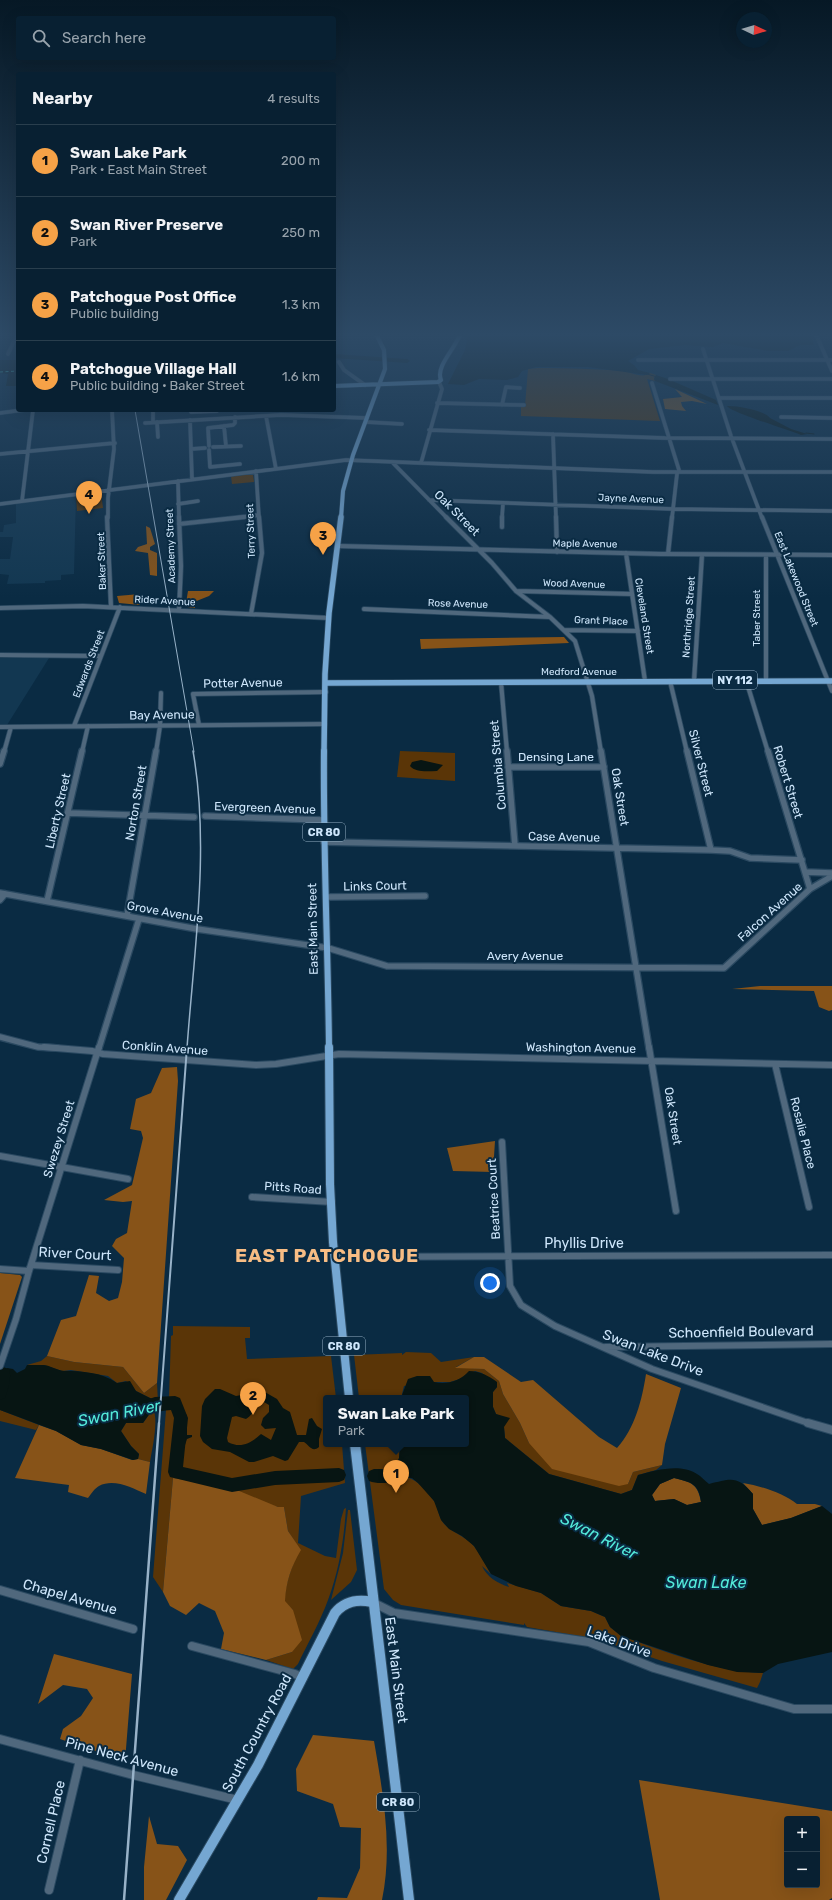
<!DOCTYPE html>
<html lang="en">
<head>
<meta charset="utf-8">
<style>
	body { margin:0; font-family:Rubik,sans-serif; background:#11283a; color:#f1f3f6 }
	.controls { position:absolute; right:12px; bottom:12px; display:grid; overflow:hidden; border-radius:4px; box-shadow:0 4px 16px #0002 }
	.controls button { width:36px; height:36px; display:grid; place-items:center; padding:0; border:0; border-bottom:1px solid #293e4d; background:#082032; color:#f1f3f6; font:20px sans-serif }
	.compass { position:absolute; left:736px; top:12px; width:36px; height:36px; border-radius:50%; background:#082032; box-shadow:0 4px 16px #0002; rotate:94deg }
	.you { position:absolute; left:490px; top:1283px; width:14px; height:14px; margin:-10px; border:3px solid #fff; border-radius:50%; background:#1a73e8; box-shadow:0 0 0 6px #1a73e833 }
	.badge { display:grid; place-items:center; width:26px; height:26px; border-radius:50%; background:#f6a247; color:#111; font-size:13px; font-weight:700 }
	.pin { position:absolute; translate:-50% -33px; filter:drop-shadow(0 1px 2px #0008) }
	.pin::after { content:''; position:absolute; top:21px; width:14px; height:12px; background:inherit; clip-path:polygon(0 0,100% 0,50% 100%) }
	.popup { position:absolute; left:323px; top:1395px; width:146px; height:52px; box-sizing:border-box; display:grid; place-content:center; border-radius:4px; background:#082032; filter:drop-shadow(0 1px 3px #0005); font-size:13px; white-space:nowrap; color:#98a3ac }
	.popup b { font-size:15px; color:#f1f3f6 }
	.popup::after { content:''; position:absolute; left:50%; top:100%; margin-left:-8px; border:8px solid transparent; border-top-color:#082032 }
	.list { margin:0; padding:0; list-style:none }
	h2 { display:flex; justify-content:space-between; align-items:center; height:52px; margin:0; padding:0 16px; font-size:17px }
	h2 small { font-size:13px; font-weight:400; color:#98a3ac }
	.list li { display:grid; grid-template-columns:26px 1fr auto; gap:12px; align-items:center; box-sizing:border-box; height:72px; padding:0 16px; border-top:1px solid #293e4d }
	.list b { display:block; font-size:15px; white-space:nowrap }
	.list p { margin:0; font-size:13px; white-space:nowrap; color:#98a3ac }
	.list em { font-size:13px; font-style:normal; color:#98a3ac }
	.icon { flex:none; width:22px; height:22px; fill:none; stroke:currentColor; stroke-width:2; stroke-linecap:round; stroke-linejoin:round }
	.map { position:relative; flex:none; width:832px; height:1900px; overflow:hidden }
	.search { position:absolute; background:#082032; box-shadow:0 4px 16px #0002; left:16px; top:16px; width:320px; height:44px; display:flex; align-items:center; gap:10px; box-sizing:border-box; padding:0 14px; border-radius:4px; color:#98a3ac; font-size:15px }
	.panel { position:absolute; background:#082032; box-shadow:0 4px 16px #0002; left:16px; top:72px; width:320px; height:340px; border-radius:4px }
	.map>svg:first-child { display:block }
	.built { fill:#123751 }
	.green { fill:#5a3507 }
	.forest { fill:#875318; fill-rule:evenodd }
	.water { fill:#071513; fill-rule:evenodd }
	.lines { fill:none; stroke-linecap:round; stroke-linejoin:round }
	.stream { stroke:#071513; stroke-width:1 }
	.river { fill:#071513; fill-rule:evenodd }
	.ferry { stroke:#53eada; stroke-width:1; stroke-dasharray:3 2.5; stroke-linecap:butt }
	.minor-far4-casing { stroke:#2a4961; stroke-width:4.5 }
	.minor-far3-casing { stroke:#2a4961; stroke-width:5.5 }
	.minor-far2-casing { stroke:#2a4961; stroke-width:8 }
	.minor-far1-casing { stroke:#2a4961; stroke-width:8 }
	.minor-casing { stroke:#2a4961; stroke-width:10 }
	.major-far4-casing { stroke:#2a4961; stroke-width:5 }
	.major-far3-casing { stroke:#2a4961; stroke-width:7 }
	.major-far2-casing { stroke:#2a4961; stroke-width:8 }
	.major-far1-casing { stroke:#2a4961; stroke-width:10 }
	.major-casing { stroke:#2a4961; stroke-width:12 }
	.minor-far4 { stroke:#50687d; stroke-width:3.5 }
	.minor-far3 { stroke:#50687d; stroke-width:4 }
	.minor-far2 { stroke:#50687d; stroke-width:5.5 }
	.minor-far1 { stroke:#50687d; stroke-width:6 }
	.minor { stroke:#50687d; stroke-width:8 }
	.major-far4 { stroke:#75a7d2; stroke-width:4 }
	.major-far3 { stroke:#75a7d2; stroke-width:5.5 }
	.major-far2 { stroke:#75a7d2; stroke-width:6 }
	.major-far1 { stroke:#75a7d2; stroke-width:8 }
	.major { stroke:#75a7d2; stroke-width:10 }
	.rail-far3 { stroke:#98b2c8; stroke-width:1 }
	.rail-far2 { stroke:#98b2c8; stroke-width:1.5 }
	.rail-far1 { stroke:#98b2c8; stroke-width:2 }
	.rail { stroke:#98b2c8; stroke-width:2.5 }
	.labels { text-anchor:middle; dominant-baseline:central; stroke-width:4; stroke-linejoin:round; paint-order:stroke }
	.far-street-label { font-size:10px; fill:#cfe7fc; stroke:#0a2b43 }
	.shield { fill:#0a2b43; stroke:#94afc4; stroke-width:1 }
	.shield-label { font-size:11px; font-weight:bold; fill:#cfe7fc }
	.street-label { font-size:12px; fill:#cfe7fc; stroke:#0a2b43 }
	.near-street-label { font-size:14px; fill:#cfe7fc; stroke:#0a2b43 }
	.near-water-label { font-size:16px; font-style:italic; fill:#53eada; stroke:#0a2b43 }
	.near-district-label { font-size:19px; font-weight:bold; letter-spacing:1px; fill:#f8bd84; stroke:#0a2b43 }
</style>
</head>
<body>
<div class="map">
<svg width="832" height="1900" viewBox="0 0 832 1900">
	<rect width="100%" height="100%" fill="#0a2b43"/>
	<path class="built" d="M76,495L74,574L61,575V580L45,581V583L7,584L9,575L0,574V559H10L13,537H0V532H3L4,525L16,523V503Z
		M0,658H49L7,725H0Z"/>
	<path class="green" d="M538,368C566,368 597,369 623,371C631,372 642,379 650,373L656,375L654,378L655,381L647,379L660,421L521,416V406H525L528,369Z
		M253,474L254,482L232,484L231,476Z
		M101,493L103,508L77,511L76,496Z
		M400,751L455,753V781L397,777Z
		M173,1326L250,1327V1338H245L247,1359L331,1356L336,1398H326V1444H342L345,1483L301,1496L298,1543L325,1556L336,1558L341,1519L344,1509L346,1508C344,1539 339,1571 328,1600C320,1622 308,1643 298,1664L293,1669L266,1660L292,1652L293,1610L284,1602C286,1582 291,1567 300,1550L288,1531L284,1507H278L173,1478L163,1592L153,1577L166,1410L169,1398L171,1336L173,1335Z
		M406,1352L431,1353L441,1362L474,1357L456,1367L484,1369L499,1381L503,1394L520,1423L529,1443L628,1484L633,1472L662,1465L656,1470L638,1475L632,1490L621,1494L549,1474L505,1438L503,1417L496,1414L493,1407V1392L497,1387L482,1373L475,1371L463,1378L450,1382H434L404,1386L401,1398H359L354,1355L402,1353V1355Z
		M47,1356L74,1362L123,1367L144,1393L157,1383L158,1402L136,1391L126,1381L117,1383L108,1376L71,1370L62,1371L44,1365H27L41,1361Z
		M153,1409C159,1420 152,1449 150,1462L138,1459L139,1454L131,1446L121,1431L126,1423H143Z
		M0,1410L39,1425L36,1430L0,1421Z
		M365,1444H400L399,1458L394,1471H391L395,1478C410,1471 426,1489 434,1501C438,1506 438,1515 442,1521C449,1532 464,1535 473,1545C480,1553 485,1565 491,1574L482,1566C487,1577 497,1583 509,1587L507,1583L541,1593L561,1606L591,1611L605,1617L610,1627L621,1636C667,1652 713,1671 763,1673L760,1682L757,1688L662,1661L597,1639L527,1627L524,1623V1625L401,1605L393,1600L384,1589Z
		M348,1510H350L357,1570L351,1582L331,1600L343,1553Z"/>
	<path class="forest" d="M675,389L707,404L692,401L681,402L682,406L686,411L665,409L663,399L682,397Z
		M146,526L150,528L155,544L150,547V550L157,553V576L150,575L148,553L135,551L138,547L147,544Z
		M188,591H214L209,596L194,602L195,608L187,607L186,603Z
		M140,594V605L119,603L117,596Z
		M564,637L569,643L421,649L420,639Z
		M760,986H832V1010L829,1011L819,1007L814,991L732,989Z
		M177,1067L178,1081L157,1383L144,1393L123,1367L74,1362L47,1356L61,1320L76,1316L89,1275L99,1276L96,1293L109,1301L118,1298L122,1282L124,1258L112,1246L116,1239L127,1233L132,1201L123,1202L104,1200L132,1185L143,1138L141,1131L130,1129L136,1099L151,1093L162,1068Z
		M495,1141L493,1172L453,1171L447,1148Z
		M0,1273L20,1275L22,1277L0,1344Z
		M474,1357H484L521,1382L533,1380L599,1437L617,1448C635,1428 642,1400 646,1374L681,1388L665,1444L662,1465L633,1472L628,1484L619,1486L552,1469L529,1443L520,1423L503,1394L499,1381L484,1369L455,1368Z
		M39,1425L56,1431L81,1445L101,1449L132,1460L138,1459L150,1462L146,1494C132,1488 114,1478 99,1486C95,1488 91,1494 88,1498L68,1492L69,1485L15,1478Z
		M173,1478L232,1488L278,1507H284L288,1531L301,1550C291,1567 286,1582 285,1601L293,1610L302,1640L292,1652L266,1660L221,1649L224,1633L215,1611L199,1603L186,1615L170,1606L163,1592Z
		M674,1478C691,1482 698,1484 701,1502L687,1505L674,1499L655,1501L652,1495L660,1484Z
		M743,1483C761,1486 783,1493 797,1504H815L822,1506L791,1518L762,1525L753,1509V1494Z
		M54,1654L132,1674L125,1761L60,1739L63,1729L81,1716L93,1698L87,1689L63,1685L38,1704Z
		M313,1735L374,1741C383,1793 393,1847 382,1900H317L318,1897L347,1898L360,1868L361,1828L340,1827L333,1804L297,1791L296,1769Z
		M639,1780L832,1811V1898L829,1900H660ZM787,1819H817V1885H787Z
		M149,1816L157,1844L178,1846L187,1860L166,1900H144V1867Z"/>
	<path class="water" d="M502,332H809L810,336L814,338L812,339L814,345H800L788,351H768L723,343L713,347L685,345L649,349L628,361L634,365L638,370L650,373L647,375L588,367H536L522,371L518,377L507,380L479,379L464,385L448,384L465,350L468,333L497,335Z
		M0,360H18V386H6L8,374L0,373Z
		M656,375L668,379L716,400L718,405L655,381L654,379Z
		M727,406C736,405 766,411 770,418L791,429L807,434L801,435C789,430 730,412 727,406Z
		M421,760L443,765L437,771C428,771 416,773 410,766L412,762Z
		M27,1365C33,1365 37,1365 43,1365C49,1365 57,1370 64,1371C82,1371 101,1372 117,1383L130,1381L136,1391L158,1402V1406L153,1409L143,1423H126L121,1431L131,1446L139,1454L138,1459L133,1460L101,1449L81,1445L56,1431L0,1410V1382L7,1368L13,1369L17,1373L25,1369Z
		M469,1371C480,1371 489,1376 497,1382V1387L493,1392V1407L496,1414L510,1418L504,1427L505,1438L549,1474L621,1494L632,1490L638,1475C656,1470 680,1463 697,1474C701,1476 705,1481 709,1484C731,1479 737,1475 753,1494V1509L762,1525L791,1518L822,1506L832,1514V1652L778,1664L763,1673L737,1672L708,1665L621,1636L610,1627L605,1617L591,1611L561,1606L541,1593L516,1586L491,1574L474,1546L462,1536L449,1529L441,1520L434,1501L418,1483L412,1478L397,1477L393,1473L399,1458L400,1444H466V1398H401L408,1379L417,1376H430L434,1382C447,1385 460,1381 469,1371ZM674,1478C691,1482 699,1484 701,1502L687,1505L674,1499L655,1501L652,1495L660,1484Z
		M215,1389H220L236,1396L263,1391L277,1399L283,1408L290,1412L297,1435H306L309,1419L312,1418L317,1426L322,1429L319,1439V1447C312,1453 309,1445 304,1442H299L288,1460L285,1461L273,1456L254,1462H249L230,1452L212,1449L203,1442L200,1436L202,1406L205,1399ZM264,1402L269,1405V1412L263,1418L261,1425L265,1429L276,1428L271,1440L261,1434C251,1443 241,1449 228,1442L227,1438L232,1417L236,1416L246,1419C254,1414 256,1405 264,1402Z
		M183,1413L187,1415V1435H192V1437L187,1439L185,1445H182L177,1437L178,1424Z"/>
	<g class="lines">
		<path class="stream" d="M647,374L657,377
			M806,433L814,434"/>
		<path class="river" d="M334,354L407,359L410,361L407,363L334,358Z
			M0,1366L9,1369C12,1377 8,1390 5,1398L0,1400Z
			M175,1396L180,1398L188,1418L183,1467L232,1478L275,1471L339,1468L344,1470L346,1475L344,1480L339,1482L275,1485L232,1492L170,1477L168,1472L174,1418L171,1410C163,1410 147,1415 140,1412L138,1407L140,1402L155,1397Z
			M406,1464L411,1466L413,1471L411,1476C398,1481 382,1486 369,1481L367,1476L369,1471L374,1469H387Z"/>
		<path class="ferry" d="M0,372L18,371"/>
		<defs>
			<path id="minor-far4" d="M815,332L832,371
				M703,349L731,436L762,518
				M8,354L18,333
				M638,360H832
				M339,362L344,370L365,385
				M670,379H832
				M652,383L679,470L677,474L672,518
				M719,398H832
				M437,403L524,405
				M502,405L506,387L520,388
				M153,410V422
				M191,412L217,411
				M0,413L23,410
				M266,416L276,469
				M781,417L832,418
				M190,420L192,479
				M157,422L158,437
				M366,422L402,424
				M145,423L281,415L367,418
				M224,426L226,446
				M429,430L665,438L832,439
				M553,434L556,518
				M209,446L208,428L233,425L235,423V417
				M213,447L241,446
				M191,449L205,448
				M209,450L210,467L240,464
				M0,454L115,443
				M392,462L447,518
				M421,463L442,389L439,382
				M256,471L259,518
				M178,481L179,518
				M429,500L673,509L832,511
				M22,501L33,410
				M0,504L346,460L653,472H832
				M178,504L198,501
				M108,518V498L114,449L112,410
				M235,518L259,515
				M502,518L503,503"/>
			<path id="minor-far3" d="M107,517L111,607
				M446,517L492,563L516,591L550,617L575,641L592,696L601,752
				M556,517L557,552
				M762,517L832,691
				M179,524L244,517
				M502,527V517
				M339,546L661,554L832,555
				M626,553L645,681
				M668,554L672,517
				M766,555V680
				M516,591L632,594
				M0,608L83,606L329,618
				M364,609L550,617
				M179,610L181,566L179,517
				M251,614L262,553L259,517
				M564,630L638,631
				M0,655L101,656
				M746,680L768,752
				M670,681L687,752
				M694,681L702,555
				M501,682L507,752
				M199,725L193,694L326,692
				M74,726L120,607
				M0,727L325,724
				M4,752L11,727
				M82,752L88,726
				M156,752L160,726L161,693"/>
			<path id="minor-far2" d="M507,751L515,846
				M601,751L649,1048
				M687,751L711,850
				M768,751L810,889
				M0,764L4,751
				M508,767H604
				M68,813L194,817
				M205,816L323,820
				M324,842L711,850L730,851L750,858L802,860
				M805,872L832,873
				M0,893L197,929L328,948L387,966L724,968L810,889L832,876
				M326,897L425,896
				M0,900L5,894
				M47,901L82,751
				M127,916L156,751
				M0,1037L38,1047L57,1048
				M99,1048L139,919"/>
			<path id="minor-far1" d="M44,1047L92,1051L103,1054L256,1065L276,1064L339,1054L832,1065
				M649,1047L676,1211
				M775,1064L809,1207
				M502,1142L510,1286L521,1305L555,1326L652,1369L811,1424
				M0,1156L128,1179
				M252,1197L332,1202
				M336,1257L832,1255
				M31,1265L118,1270
				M0,1269L29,1271
				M605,1347L832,1344
				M0,1366L16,1319L29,1271L99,1047"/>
			<path id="minor" d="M808,1423L832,1430
				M0,1590L133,1629
				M374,1603L394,1613L589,1642L654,1668L794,1709H832
				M192,1646L295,1674L303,1678
				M0,1739L133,1775L238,1800
				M49,1890L80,1760"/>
			<path id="major-far4" d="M334,386L438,382L441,380C435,366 457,347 461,332
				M341,518L343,491L353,455L385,369L384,350L375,332"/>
			<path id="major-far3" d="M326,683L832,681
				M324,752L325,674L329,613L341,517"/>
			<path id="major-far2" d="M324,751C323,850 328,949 329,1048"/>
			<path id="major-far1" d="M329,1047L330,1184L333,1242L349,1398"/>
			<path id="major" d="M355,1444L409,1900
				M179,1900L258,1765L335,1613C345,1601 357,1599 372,1602"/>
		</defs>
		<use href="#minor-far4" class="minor-far4-casing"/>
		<use href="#minor-far3" class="minor-far3-casing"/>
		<use href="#minor-far2" class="minor-far2-casing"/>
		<use href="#minor-far1" class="minor-far1-casing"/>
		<use href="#minor" class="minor-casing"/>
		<use href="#major-far4" class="major-far4-casing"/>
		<use href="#major-far3" class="major-far3-casing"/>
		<use href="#major-far2" class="major-far2-casing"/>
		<use href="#major-far1" class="major-far1-casing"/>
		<use href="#major" class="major-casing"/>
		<use href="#minor-far4" class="minor-far4"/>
		<use href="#minor-far3" class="minor-far3"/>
		<use href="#minor-far2" class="minor-far2"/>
		<use href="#minor-far1" class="minor-far1"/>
		<use href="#minor" class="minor"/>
		<use href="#major-far4" class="major-far4"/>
		<use href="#major-far3" class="major-far3"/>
		<use href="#major-far2" class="major-far2"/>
		<use href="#major-far1" class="major-far1"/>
		<use href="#major" class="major"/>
		<path class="rail-far3" d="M135,410L194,752"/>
		<path class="rail-far2" d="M187,1048C194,951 210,847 193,751"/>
		<path class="rail-far1" d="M159,1424L187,1047"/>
		<path class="rail" d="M124,1900L159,1423"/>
	</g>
	<linearGradient id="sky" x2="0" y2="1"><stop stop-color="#061825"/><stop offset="0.56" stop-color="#2d4a66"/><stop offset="1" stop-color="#2d4a66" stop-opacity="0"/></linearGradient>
	<rect width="832" height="598" fill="url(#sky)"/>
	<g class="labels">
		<g class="far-street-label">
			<text transform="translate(631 499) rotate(2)">Jayne Avenue</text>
			<text transform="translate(251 531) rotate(-92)">Terry Street</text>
			<text transform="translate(585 544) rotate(1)">Maple Avenue</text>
			<text transform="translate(171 546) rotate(-92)">Academy Street</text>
			<text transform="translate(102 561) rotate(-92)">Baker Street</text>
			<text transform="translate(796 579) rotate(68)">East Lakewood Street</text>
			<text transform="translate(574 584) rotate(2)">Wood Avenue</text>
			<text transform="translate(165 601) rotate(3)">Rider Avenue</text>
			<text transform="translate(458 604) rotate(2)">Rose Avenue</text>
			<text transform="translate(644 616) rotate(81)">Cleveland Street</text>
			<text transform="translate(689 617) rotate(-86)">Northridge Street</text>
			<text transform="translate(757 618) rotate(-90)">Taber Street</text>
			<text transform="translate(601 621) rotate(2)">Grant Place</text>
			<text transform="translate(89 664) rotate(-69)">Edwards Street</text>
			<text x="579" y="672">Medford Avenue</text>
		</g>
		<g class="shield">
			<rect x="713" y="671" width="44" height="18" rx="3"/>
			<rect x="303" y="823" width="42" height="18" rx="3"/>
			<rect x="323" y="1337" width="42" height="18" rx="3"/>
			<rect x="377" y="1793" width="42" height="18" rx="3"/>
		</g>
		<g class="shield-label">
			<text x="735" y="680">NY 112</text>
			<text x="324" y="832">CR 80</text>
			<text x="344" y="1346">CR 80</text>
			<text x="398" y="1802">CR 80</text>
		</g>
		<g class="street-label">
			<text transform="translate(457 513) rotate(45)">Oak Street</text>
			<text transform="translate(243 683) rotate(-1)">Potter Avenue</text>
			<text transform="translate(162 715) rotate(-1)">Bay Avenue</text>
			<text x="556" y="757">Densing Lane</text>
			<text transform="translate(701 763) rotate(76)">Silver Street</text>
			<text transform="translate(498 765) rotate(-95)">Columbia Street</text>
			<text transform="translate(788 782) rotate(73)">Robert Street</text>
			<text transform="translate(620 797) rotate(81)">Oak Street</text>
			<text transform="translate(136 803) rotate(-80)">Norton Street</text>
			<text transform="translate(265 808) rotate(2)">Evergreen Avenue</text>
			<text transform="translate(58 811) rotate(-77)">Liberty Street</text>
			<text transform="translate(564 837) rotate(1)">Case Avenue</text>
			<text transform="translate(375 886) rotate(-1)">Links Court</text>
			<text transform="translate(165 912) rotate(10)">Grove Avenue</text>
			<text transform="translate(770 912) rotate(-42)">Falcon Avenue</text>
			<text transform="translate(313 929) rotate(-91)">East Main Street</text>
			<text x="525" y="956">Avery Avenue</text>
			<text transform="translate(165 1048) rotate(4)">Conklin Avenue</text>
			<text transform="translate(581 1048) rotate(1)">Washington Avenue</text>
			<text transform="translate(673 1116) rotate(81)">Oak Street</text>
			<text transform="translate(803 1133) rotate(76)">Rosalie Place</text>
			<text transform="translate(59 1139) rotate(-73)">Swezey Street</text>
			<text transform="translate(293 1188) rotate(4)">Pitts Road</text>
			<text transform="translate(494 1199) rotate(-93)">Beatrice Court</text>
		</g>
		<g class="near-street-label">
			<text x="584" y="1243">Phyllis Drive</text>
			<text transform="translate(75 1254) rotate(3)">River Court</text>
			<text transform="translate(741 1332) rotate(-1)">Schoenfield Boulevard</text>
			<text transform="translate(653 1353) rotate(21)">Swan Lake Drive</text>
			<text transform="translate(70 1597) rotate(16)">Chapel Avenue</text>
			<text transform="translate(619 1642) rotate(20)">Lake Drive</text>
			<text transform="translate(396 1670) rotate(83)">East Main Street</text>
			<text transform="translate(257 1733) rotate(-62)">South Country Road</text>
			<text transform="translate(122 1757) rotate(15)">Pine Neck Avenue</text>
			<text transform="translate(51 1822) rotate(-77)">Cornell Place</text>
		</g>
		<g class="near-water-label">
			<text transform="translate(119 1413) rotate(-11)">Swan River</text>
			<text transform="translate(599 1536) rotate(27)">Swan River</text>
			<text x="706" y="1582">Swan Lake</text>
		</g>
		<g class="near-district-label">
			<text x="327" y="1255">EAST PATCHOGUE</text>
		</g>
	</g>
</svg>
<div class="controls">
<button>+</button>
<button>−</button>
</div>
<svg class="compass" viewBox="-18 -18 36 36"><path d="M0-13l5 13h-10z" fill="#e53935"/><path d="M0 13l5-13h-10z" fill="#98a3ac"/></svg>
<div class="you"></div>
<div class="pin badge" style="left:396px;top:1493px">1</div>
<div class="popup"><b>Swan Lake Park</b>Park</div>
<div class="pin badge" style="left:253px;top:1415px">2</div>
<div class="pin badge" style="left:323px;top:555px">3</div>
<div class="pin badge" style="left:89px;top:514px">4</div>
<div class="search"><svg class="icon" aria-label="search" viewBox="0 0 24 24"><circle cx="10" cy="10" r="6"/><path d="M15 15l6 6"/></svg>Search here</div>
<section class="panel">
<h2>Nearby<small>4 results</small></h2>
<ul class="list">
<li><span class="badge">1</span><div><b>Swan Lake Park</b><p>Park · East Main Street</p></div><em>200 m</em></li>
<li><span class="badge">2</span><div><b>Swan River Preserve</b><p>Park</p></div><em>250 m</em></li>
<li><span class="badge">3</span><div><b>Patchogue Post Office</b><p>Public building</p></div><em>1.3 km</em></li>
<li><span class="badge">4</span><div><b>Patchogue Village Hall</b><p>Public building · Baker Street</p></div><em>1.6 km</em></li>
</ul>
</section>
</div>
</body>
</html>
